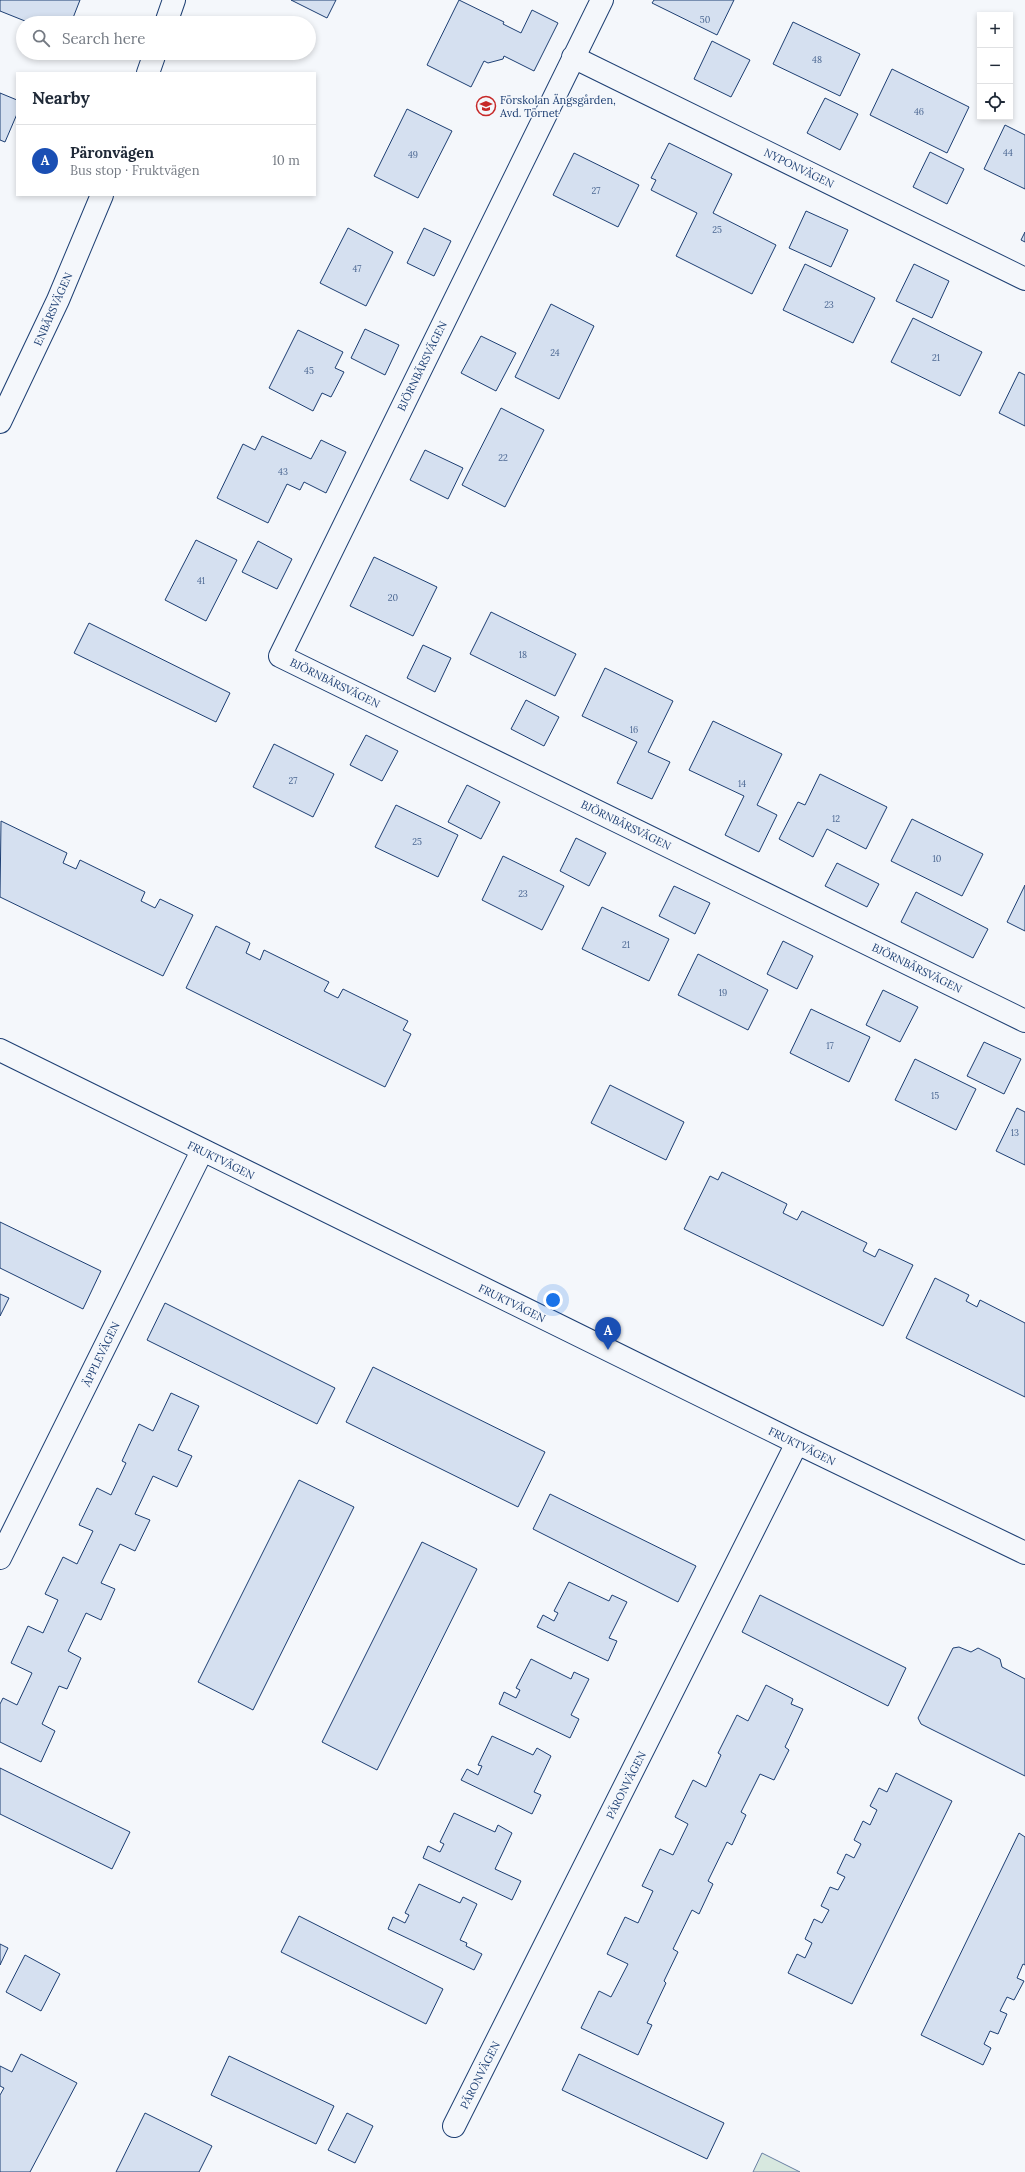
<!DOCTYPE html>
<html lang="en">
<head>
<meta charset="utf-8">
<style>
	body { margin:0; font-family:Lora,serif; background:#f6f6f7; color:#1f2937 }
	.controls { position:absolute; right:12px; top:12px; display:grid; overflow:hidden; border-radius:0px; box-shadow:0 2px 6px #0003 }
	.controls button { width:36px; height:36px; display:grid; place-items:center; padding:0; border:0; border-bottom:1px solid #e0e1e3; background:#fff; color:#1f2937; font:20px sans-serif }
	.you { position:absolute; left:553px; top:1300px; width:14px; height:14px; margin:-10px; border:3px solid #fff; border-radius:50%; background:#1a73e8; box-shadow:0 0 0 6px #1a73e833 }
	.badge { display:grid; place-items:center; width:26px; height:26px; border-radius:50%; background:#7c3aed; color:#fff; font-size:13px; font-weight:700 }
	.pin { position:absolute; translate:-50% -33px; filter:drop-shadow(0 1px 2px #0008) }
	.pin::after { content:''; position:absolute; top:21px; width:14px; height:12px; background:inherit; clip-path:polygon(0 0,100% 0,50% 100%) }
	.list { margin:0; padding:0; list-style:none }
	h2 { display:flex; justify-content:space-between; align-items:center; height:52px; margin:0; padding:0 16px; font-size:17px }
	h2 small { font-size:13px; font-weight:400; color:#747a83 }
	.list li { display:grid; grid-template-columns:26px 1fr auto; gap:12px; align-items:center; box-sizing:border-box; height:72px; padding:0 16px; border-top:1px solid #e0e1e3 }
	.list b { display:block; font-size:15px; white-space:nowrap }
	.list p { margin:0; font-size:13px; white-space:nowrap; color:#747a83 }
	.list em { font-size:13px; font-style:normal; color:#747a83 }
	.icon { flex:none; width:22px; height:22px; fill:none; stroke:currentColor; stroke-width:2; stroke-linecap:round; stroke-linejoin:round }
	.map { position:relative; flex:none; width:1025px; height:2172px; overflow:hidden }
	.search { position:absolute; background:#fff; box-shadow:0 2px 6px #0003; left:16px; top:16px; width:300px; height:44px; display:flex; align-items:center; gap:10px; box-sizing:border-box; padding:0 14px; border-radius:22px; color:#747a83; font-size:15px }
	.panel { position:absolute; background:#fff; box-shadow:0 2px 6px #0003; left:16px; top:72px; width:300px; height:124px; border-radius:0px }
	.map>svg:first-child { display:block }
	.green { fill:#d7e8df; stroke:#687fa3 }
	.building { fill:#d5e0f0; stroke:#1d3f73 }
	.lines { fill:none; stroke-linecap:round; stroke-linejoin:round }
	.minor-casing { stroke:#1d3f73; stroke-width:24 }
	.tertiary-casing { stroke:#1d3f73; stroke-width:24 }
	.minor { stroke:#f4f7fb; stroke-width:22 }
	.tertiary { stroke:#f4f7fb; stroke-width:22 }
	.labels { text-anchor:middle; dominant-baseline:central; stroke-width:3; stroke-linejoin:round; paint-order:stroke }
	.number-label { font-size:9px; fill:#4b6792 }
	.poi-label { font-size:11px; fill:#1d3f73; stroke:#f4f7fb; text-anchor:start }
	.street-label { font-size:11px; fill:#1d3f73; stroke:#f4f7fb }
</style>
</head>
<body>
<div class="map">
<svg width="1025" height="2172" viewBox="0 0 1025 2172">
	<rect width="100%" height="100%" fill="#f4f7fb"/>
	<path class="green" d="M762,2153L800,2172H753Z"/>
	<path class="building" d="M0,0H80L71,23H30L0,11Z
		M291,0H336L327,18Z
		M459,0L504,22L503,24L521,33L532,10L558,23L534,71L504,56L503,59L488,63L484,61L471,87L427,65Z
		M654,0H734L717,35L652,3Z
		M793,22L860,54L840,96L773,64Z
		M712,41L750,60L731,97L694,79Z
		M892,69L969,107L947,153L870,115Z
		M0,93L17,100V114L5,142L0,140Z
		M825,98L858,114L840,150L807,133Z
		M407,109L452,131L418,198L374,176Z
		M1005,125L1025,135V189L984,169Z
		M669,143L732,174L713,213L776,245L752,294L676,256L697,213L651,190L656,180L651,178Z
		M930,152L964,169L947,204L913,187Z
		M574,153L639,185L618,227L553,195Z
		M806,211L848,230L831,267L789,248Z
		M348,228L393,252L366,306L320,283Z
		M424,228L451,241L434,276L407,263Z
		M1025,232V242L1021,240Z
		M805,264L875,298L853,343L783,310Z
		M914,264L949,281L932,318L896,301Z
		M551,304L594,326L559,399L515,377Z
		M913,318L982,352L960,396L891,362Z
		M365,329L399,345L385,375L351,358Z
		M298,330L343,352L335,368L344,372L331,397L322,393L313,411L269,388Z
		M481,336L516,353L496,391L461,373Z
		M1019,372L1025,375V426L999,413Z
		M501,408L544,430L505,507L462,485Z
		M262,436L311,459L321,440L346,452L326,493L304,482L300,490L287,484L268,523L217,498L243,444L255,450Z
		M425,450L463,468L448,499L410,480Z
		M196,540L237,560L206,621L165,600Z
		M258,541L292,559L277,589L242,572Z
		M374,557L437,587L413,636L350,606Z
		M491,612L576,654L555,696L470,654Z
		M89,623L230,693L216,722L74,653Z
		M423,645L451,658L435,692L407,678Z
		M605,668L673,701L648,752L670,762L652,799L617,783L637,742L582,716Z
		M526,700L559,717L544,746L511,729Z
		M713,721L782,754L757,805L777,815L759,852L725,835L744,796L689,770Z
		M366,735L398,751L382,781L350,765Z
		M274,744L334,774L313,817L253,787Z
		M820,774L887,807L866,849L827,829L813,857L779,839L798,802L805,805Z
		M467,785L500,802L481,839L448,822Z
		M396,805L458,835L438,877L375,847Z
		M912,819L983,854L962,896L891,861Z
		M1,821L67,853L63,863L76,869L80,860L145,892L141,901L155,908L160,899L193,915L163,976L0,897Z
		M576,838L606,853L589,886L560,871Z
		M503,856L564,886L542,930L482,900Z
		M837,863L879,884L867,907L825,886Z
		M1025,885V931L1007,922Z
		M674,886L710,903L695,934L659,916Z
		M916,892L988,929L973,958L901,922Z
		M602,907L669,939L649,981L582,949Z
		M216,926L250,943L246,953L260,960L264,950L329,982L324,991L338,998L343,989L408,1021L403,1030L411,1034L385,1087L186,988Z
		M783,941L813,956L797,989L767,974Z
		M698,954L768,990L748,1030L678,995Z
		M883,990L918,1007L900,1042L866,1025Z
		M811,1009L870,1037L849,1082L790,1053Z
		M984,1042L1021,1059L1004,1094L967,1076Z
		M915,1059L976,1089L956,1130L895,1100Z
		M610,1085L684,1122L666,1160L591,1123Z
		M1017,1108L1025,1112V1165L996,1151Z
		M722,1172L787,1204L783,1213L797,1220L802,1211L867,1243L863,1251L875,1257L879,1249L913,1265L883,1326L684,1229L710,1176L718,1180Z
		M0,1222L101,1271L83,1309L0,1268Z
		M935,1278L969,1295L966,1301L977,1307L980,1300L1025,1323V1397L906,1338Z
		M0,1294L9,1298L0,1316Z
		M165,1303L335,1388L317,1424L147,1340Z
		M373,1367L545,1452L518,1507L346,1422Z
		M171,1393L199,1406L178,1450L192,1456L177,1487L153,1476L135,1514L150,1520L135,1551L120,1544L101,1583L115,1589L101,1620L86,1613L68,1651L81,1658L67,1689L59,1686L42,1724L55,1731L41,1762L0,1742V1704L3,1698L17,1705L32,1673L11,1663L28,1626L43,1633L58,1600L45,1594L63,1557L77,1564L93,1531L79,1525L97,1488L111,1495L126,1463L122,1461L139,1424L153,1431Z
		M299,1480L354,1507L253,1710L198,1682Z
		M550,1494L696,1566L678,1602L533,1529Z
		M422,1542L477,1569L377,1770L322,1742Z
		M569,1582L609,1601L612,1595L627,1602L609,1638L617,1641L608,1661L537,1627L543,1615L554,1621L558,1613L554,1611Z
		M760,1595L906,1668L888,1706L742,1632Z
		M959,1647L971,1652L978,1648L1000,1659L1002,1667L1025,1679V1776L921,1724L918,1718L953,1648Z
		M531,1659L571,1679L574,1672L589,1679L571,1715L579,1719L570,1738L499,1704L504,1692L516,1698L520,1690L516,1688Z
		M766,1685L793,1699L791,1704L803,1709L785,1747L789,1750L774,1780L760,1774L741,1812L746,1815L732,1845L727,1842L708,1881L713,1884L699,1914L692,1910L673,1949L678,1952L664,1981L666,1983L647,2023L652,2025L638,2055L581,2028L599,1991L611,1997L628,1964L607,1954L625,1917L638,1923L653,1891L642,1886L660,1849L673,1855L688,1824L675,1817L693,1780L706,1787L721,1755L718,1753L737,1715L748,1721Z
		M492,1736L533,1755L537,1748L551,1756L534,1792L541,1795L532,1814L461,1780L467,1769L478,1775L482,1766L478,1765Z
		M0,1768L130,1832L112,1869L0,1814Z
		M896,1773L952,1801L852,2004L788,1973L797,1954L805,1958L812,1943L805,1939L814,1919L822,1923L829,1910L821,1906L830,1887L838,1890L845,1877L837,1873L846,1854L854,1858L861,1844L854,1840L863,1821L870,1825L877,1810L870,1806L879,1788L887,1792Z
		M454,1813L495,1832L498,1825L512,1833L495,1869L521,1881L512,1900L423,1858L428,1846L440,1852L444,1844L440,1842Z
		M1019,1833L1025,1837V1965L1023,1964L1017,1978L1024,1981L1014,2000L1007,1997L1000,2011L1007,2014L998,2034L990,2031L984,2044L991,2048L983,2065L921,2035Z
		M419,1884L460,1903L463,1897L477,1904L460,1940L467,1943L466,1946L482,1954L474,1970L388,1929L393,1917L405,1923L409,1915L405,1913Z
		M299,1916L443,1989L426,2024L281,1952Z
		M0,1944L8,1948L0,1965Z
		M25,1955L60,1974L41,2011L6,1992Z
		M21,2054L77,2083L30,2172H0V2095L4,2088L0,2086V2066L12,2072Z
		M579,2054L724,2123L707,2159L562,2090Z
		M229,2056L334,2106L316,2144L211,2095Z
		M145,2113L212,2146L199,2172H116Z
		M347,2113L373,2126L355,2163L328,2150Z"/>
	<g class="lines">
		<defs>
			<path id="minor" d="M602,0L280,656L1025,1021
				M573,57L1025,279
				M0,1050L797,1443L1025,1553
				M0,1558L202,1151
				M454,2126L797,1443"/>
			<path id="tertiary" d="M166,23L174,0
				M148,73L155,53
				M0,422L58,300L102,195"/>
		</defs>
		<use href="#minor" class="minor-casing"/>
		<use href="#tertiary" class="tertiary-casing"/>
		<use href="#minor" class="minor"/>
		<use href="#tertiary" class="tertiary"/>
	</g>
	<defs>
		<symbol id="school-ring" viewBox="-11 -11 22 22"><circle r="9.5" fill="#f4f7fb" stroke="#c62828" stroke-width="1.5"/><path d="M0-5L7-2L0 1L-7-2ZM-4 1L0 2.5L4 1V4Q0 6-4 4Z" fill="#c62828"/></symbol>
	</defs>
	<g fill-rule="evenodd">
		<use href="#school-ring" x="475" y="95" width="22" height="22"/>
	</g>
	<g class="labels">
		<g class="number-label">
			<text x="705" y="19">50</text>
			<text x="817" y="59">48</text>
			<text x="919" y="111">46</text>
			<text x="1008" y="152">44</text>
			<text x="413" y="154">49</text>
			<text x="596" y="190">27</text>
			<text x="717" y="229">25</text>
			<text x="357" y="268">47</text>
			<text x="829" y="304">23</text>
			<text x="555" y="352">24</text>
			<text x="936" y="357">21</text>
			<text x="309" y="370">45</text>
			<text x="503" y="457">22</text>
			<text x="283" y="471">43</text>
			<text x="201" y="580">41</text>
			<text x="393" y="597">20</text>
			<text x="523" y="654">18</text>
			<text x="634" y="729">16</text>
			<text x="293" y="780">27</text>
			<text x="742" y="783">14</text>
			<text x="836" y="818">12</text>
			<text x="417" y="841">25</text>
			<text x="937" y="858">10</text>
			<text x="523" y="893">23</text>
			<text x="626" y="944">21</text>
			<text x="723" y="992">19</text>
			<text x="830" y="1045">17</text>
			<text x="935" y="1095">15</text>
			<text x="1015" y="1132">13</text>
		</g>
		<g class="poi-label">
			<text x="500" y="100">Förskolan Ängsgården,<tspan x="500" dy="13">Avd. Törnet</tspan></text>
		</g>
		<g class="street-label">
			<text transform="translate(799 168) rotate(26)">NYPONVÄGEN</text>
			<text transform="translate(53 309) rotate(-66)">ENBÄRSVÄGEN</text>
			<text transform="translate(422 366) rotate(-64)">BJÖRNBÄRSVÄGEN</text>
			<text transform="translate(335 683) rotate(26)">BJÖRNBÄRSVÄGEN</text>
			<text transform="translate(626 825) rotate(26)">BJÖRNBÄRSVÄGEN</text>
			<text transform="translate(917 968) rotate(26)">BJÖRNBÄRSVÄGEN</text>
			<text transform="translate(221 1160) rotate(26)">FRUKTVÄGEN</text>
			<text transform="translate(512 1303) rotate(26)">FRUKTVÄGEN</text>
			<text transform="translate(101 1354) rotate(-64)">ÄPPLEVÄGEN</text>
			<text transform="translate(802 1446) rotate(26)">FRUKTVÄGEN</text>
			<text transform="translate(626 1785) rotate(-63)">PÄRONVÄGEN</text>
			<text transform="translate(480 2075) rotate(-63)">PÄRONVÄGEN</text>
		</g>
	</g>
</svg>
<div class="controls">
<button>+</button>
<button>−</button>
<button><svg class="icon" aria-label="locate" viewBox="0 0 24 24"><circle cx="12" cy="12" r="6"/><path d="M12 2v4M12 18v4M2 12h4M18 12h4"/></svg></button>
</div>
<div class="you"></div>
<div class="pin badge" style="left:608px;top:1350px;background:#1a4fb4">A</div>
<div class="search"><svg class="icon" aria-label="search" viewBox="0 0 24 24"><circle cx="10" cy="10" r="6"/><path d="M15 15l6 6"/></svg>Search here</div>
<section class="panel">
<h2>Nearby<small></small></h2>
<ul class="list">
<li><span class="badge" style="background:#1a4fb4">A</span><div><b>Päronvägen</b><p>Bus stop · Fruktvägen</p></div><em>10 m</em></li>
</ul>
</section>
</div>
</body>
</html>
